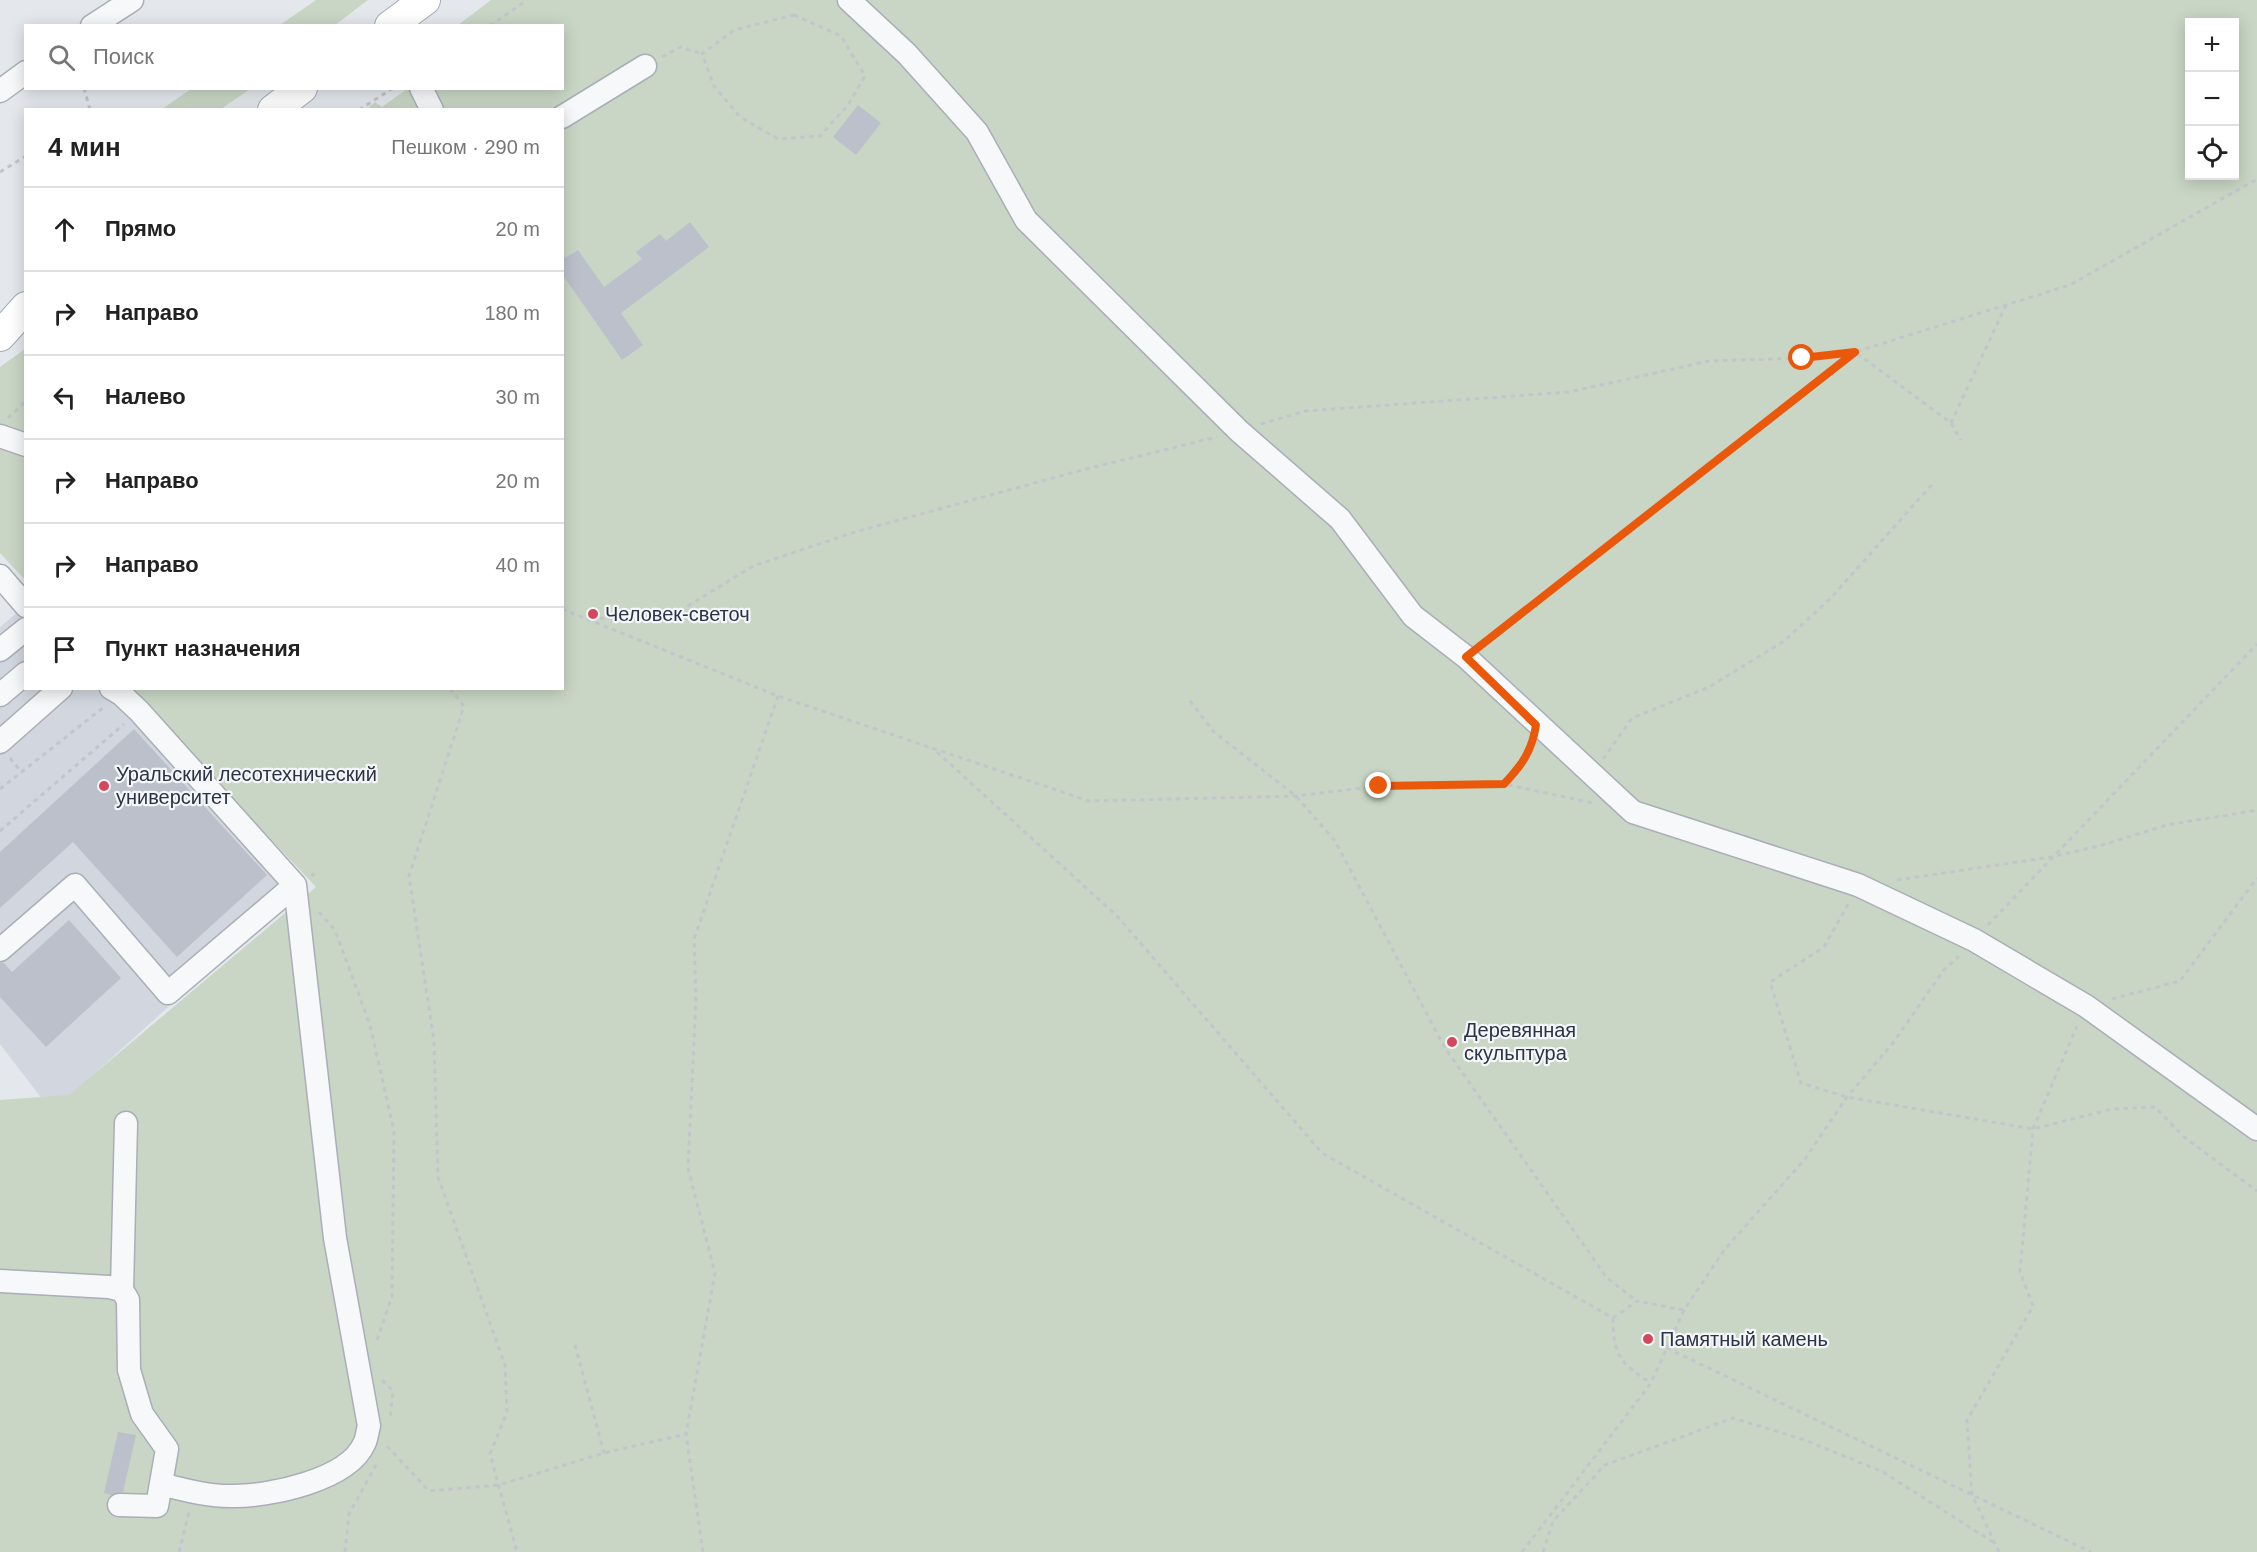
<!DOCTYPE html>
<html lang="ru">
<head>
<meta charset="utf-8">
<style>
	body { margin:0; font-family:Arial,sans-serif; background:#f6f6f6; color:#222 }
	.controls { position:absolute; right:18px; top:18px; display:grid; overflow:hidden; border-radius:0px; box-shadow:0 3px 15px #0003 }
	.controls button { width:54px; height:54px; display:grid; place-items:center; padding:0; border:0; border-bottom:2px solid #e0e0e0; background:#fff; color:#222; font:30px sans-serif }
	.stop { position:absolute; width:18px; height:18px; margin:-14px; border:4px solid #ea580c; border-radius:50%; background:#fff }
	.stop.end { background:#ea580c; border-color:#fff; box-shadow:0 2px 6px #0008 }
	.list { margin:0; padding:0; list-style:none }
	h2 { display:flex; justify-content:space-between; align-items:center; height:78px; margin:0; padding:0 24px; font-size:26px }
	h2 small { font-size:20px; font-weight:400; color:#767676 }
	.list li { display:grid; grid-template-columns:39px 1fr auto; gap:18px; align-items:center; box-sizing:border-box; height:84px; padding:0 24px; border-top:2px solid #e0e0e0 }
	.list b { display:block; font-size:22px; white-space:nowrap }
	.list em { font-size:20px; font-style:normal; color:#767676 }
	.icon { flex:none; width:33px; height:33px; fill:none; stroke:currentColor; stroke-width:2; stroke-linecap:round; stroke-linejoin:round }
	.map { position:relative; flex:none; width:2257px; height:1552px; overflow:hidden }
	.search { position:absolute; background:#fff; box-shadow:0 3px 15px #0003; left:24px; top:24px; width:540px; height:66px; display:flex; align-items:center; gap:15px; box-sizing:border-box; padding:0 21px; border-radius:0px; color:#767676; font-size:22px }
	.panel { position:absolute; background:#fff; box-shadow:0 3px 15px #0003; left:24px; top:108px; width:540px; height:582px; border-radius:0px }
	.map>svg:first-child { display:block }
	.built { fill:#d2d6de }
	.green { fill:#c9d6c5; fill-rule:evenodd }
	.building { fill:#bbc0ca }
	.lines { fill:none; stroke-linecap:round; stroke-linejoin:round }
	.minor-casing { stroke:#a9aeb7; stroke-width:25 }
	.major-casing { stroke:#a3abb8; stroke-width:32 }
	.path { stroke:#c2c5cb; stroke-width:3; stroke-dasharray:4.5 4.5; stroke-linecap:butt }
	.minor { stroke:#f7f8fa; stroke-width:22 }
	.major { stroke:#fff; stroke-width:30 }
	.route { stroke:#ea580c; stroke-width:8 }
	.poi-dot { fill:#d1495b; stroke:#f4f6f9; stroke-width:2 }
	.labels { text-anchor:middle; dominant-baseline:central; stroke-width:4.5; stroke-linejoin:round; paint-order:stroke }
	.poi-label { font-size:20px; fill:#2b3445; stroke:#f4f6f9; text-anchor:start }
</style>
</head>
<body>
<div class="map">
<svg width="2257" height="1552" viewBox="0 0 2257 1552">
	<rect width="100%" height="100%" fill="#e4e7ec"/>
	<path class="built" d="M25,606L26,688L113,689L304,884L52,1112L0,1044V627Z"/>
	<path class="green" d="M316,0H368L335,25H280Z
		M491,0H2257V1552H0V1100L69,1095L316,887L128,689L562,688V110L368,109L375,102L382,107L407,89L562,88V26L458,25ZM2190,22H2234V176H2190Z
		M191,89V88L250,89L221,109H162Z
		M25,349V580L0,553V367Z"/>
	<path class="building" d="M858,105L881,123L856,155L833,137Z
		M690,222L709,247L621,313L643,345L622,360L562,274V260L578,250L604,287L642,259L636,252L660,234L666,241Z
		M134,729L267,875L177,957L73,842L0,908V852Z
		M69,920L121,978L46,1047L0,997V963H4L12,972Z
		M118,1432L136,1435L123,1492L111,1495L104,1493Z"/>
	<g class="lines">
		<defs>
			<path id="minor" d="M849,0L907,54L977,132L1026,220L1239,431L1340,519L1413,616L1466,657L1633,812L1858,885L1974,940L2086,1006L2257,1129
				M92,26L132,0
				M421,88L432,110
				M0,91L26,72
				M562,117L645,66
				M0,436L26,445
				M0,576L26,606
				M0,650L26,629
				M111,688L121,694L139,711L295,885L335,1238L369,1426C367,1432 367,1439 364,1444C348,1480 270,1496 235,1496C210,1497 185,1490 161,1484
				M0,695L26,673
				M0,742L61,688
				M0,950L75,885L168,993L295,885
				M0,1281L109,1287L122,1290L128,1300L129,1370L142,1414L167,1449L157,1506L119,1505
				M122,1290L126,1123"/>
			<path id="major" d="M390,26L425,0
				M273,110L302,88
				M0,336L26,307"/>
		</defs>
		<use href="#minor" class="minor-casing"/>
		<use href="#major" class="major-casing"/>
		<path class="path" d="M794,15L841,36L865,76L848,105L820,136L778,139L740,117L714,86L702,54L734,30Z
			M490,26L527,0
			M662,57L680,47L702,54
			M84,88L90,110
			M359,110L393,88
			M0,172L26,156
			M8,418L26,401
			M1951,423L2006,305
			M1261,424L1305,411L1569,392L1709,361L1802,358L1855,352L1951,423L1961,440
			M562,609L778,696L1089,801L1296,796L1379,786L1504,784L1593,803
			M591,619L675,614L753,566L855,532L1086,469L1217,437
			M1481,645L1855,352L2070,285L2257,179
			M450,688L464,706L409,876L434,1041L438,1177L505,1365L507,1412L490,1454L517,1552
			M1190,701L1214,732L1296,796L1335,841L1445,1048L1607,1278L1637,1301
			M937,752L1117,916L1322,1153L1613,1318
			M10,758L22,773
			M1603,759L1632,718L1709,687L1784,641L1830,599L1935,481
			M1504,784L1522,764L1532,747
			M0,789L104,707
			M0,831L124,724
			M311,876L318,872
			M1897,880L2051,857L2099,846L2167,825L2257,810
			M1848,904L1824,947L1770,982L1801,1083L1847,1097L2033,1129L2112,1109L2155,1107L2184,1137L2257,1191
			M319,912L335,930L370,1025L394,1131L392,1296L376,1343
			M1988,925L2257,644
			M2112,999L2180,981L2257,878
			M1613,1318C1613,1355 1620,1363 1651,1383
			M1613,1318L1637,1301L1683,1310
			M575,1345L604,1453
			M1667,1348L2091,1552
			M382,1380L393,1391L390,1419
			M387,1446L429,1491L499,1485L604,1453L686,1434
			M179,1552L189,1512
			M345,1552L349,1514L376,1465
			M703,1552L686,1434L715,1273L688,1168L696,998L694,939L778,696
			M1522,1552L1651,1383L1684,1310L1725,1249L1805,1159L1847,1097L1893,1043L1943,971L1959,956
			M1543,1552L1553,1521L1605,1465L1733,1418L1805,1440L1883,1472L1993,1542
			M1999,1552L1972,1495L1967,1420L2033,1306L2020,1272L2033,1129L2077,1026"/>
		<use href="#minor" class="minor"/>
		<use href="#major" class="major"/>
	</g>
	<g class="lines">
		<path class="route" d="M1379,786L1504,784C1522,765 1532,751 1536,725L1466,657L1855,352L1802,358"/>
	</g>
	<g class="poi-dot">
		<circle cx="593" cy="614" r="6"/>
		<circle cx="104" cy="786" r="6"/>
		<circle cx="1452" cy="1042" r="6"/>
		<circle cx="1648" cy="1339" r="6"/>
	</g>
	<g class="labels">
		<g class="poi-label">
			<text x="605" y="614">Человек-светоч</text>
			<text x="116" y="774">Уральский лесотехнический<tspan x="116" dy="23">университет</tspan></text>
			<text x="1464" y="1030">Деревянная<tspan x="1464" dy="23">скульптура</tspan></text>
			<text x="1660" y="1339">Памятный камень</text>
		</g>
	</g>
</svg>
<div class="controls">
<button>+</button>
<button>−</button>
<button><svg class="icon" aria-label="locate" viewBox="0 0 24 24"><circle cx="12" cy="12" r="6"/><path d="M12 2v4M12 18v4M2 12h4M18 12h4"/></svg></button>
</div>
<div class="stop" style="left:1802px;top:358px"></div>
<div class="stop end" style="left:1379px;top:786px"></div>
<div class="search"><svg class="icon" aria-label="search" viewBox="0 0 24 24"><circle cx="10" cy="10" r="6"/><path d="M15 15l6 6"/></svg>Поиск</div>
<section class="panel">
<h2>4 мин<small>Пешком · 290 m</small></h2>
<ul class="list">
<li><svg class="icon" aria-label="ahead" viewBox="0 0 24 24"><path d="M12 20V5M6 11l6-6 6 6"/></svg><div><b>Прямо</b></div><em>20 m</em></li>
<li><svg class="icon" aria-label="right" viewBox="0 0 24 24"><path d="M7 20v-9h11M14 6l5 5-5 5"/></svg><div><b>Направо</b></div><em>180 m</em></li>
<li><svg class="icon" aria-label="left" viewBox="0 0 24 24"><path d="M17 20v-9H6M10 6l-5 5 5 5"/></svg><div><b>Налево</b></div><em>30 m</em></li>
<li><svg class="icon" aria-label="right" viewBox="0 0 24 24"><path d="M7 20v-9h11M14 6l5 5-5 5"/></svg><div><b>Направо</b></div><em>20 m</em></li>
<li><svg class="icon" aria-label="right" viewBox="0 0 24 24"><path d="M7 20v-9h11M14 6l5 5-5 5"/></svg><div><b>Направо</b></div><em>40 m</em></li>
<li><svg class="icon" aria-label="arrive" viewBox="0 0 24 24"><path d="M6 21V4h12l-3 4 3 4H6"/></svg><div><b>Пункт назначения</b></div></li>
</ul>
</section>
</div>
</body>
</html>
